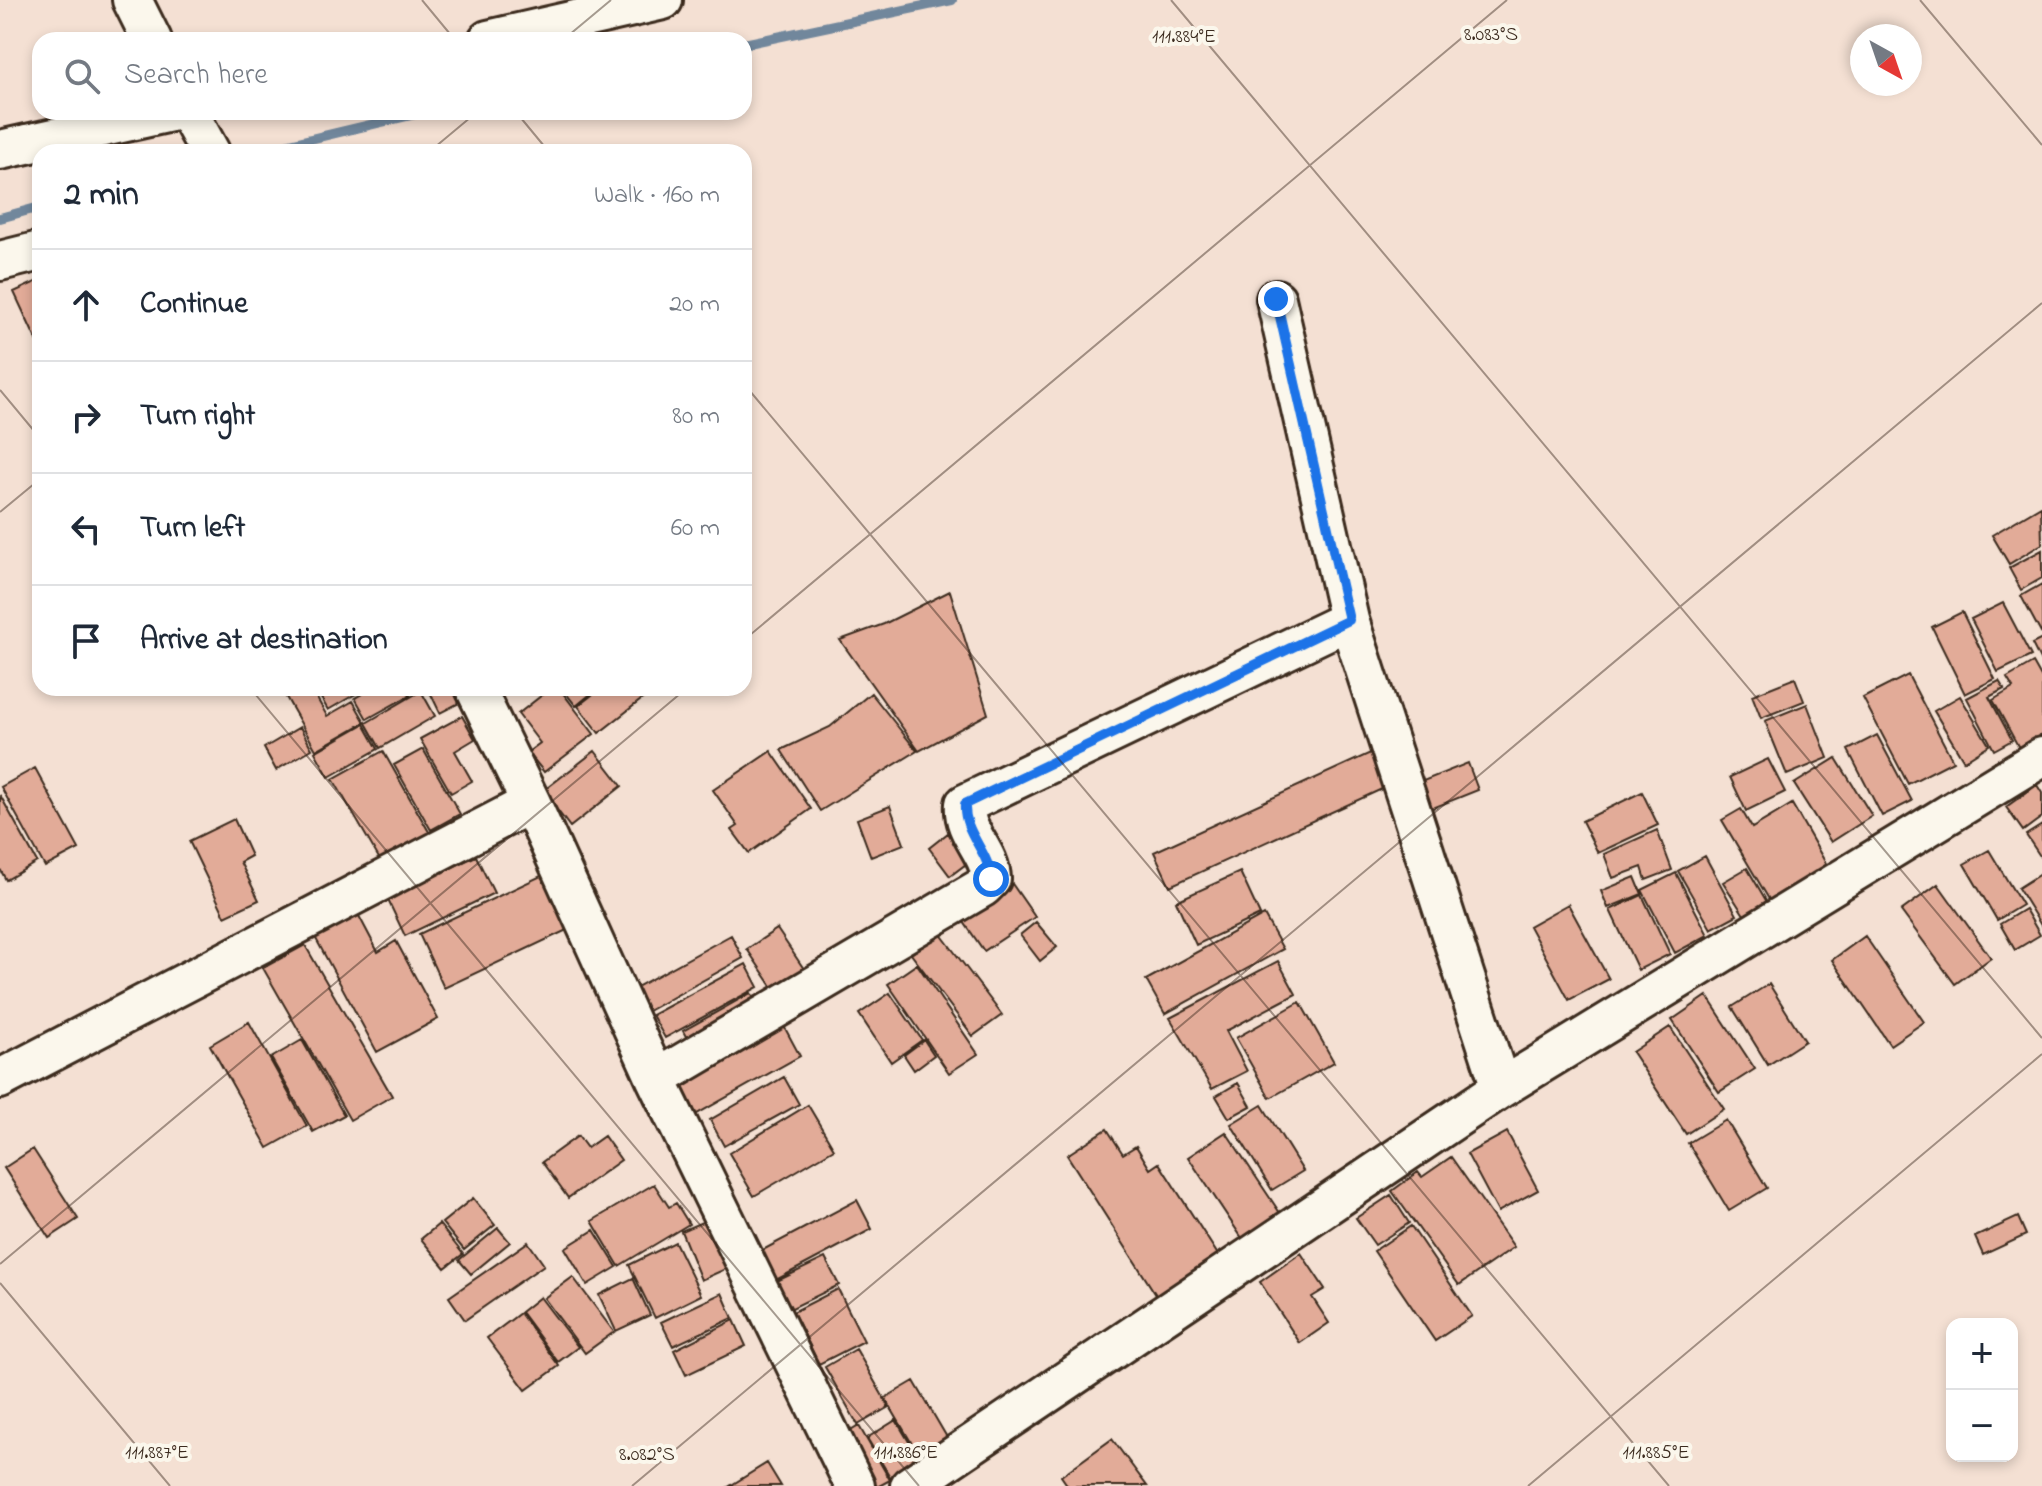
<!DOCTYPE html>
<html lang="en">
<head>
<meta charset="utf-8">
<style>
	body { margin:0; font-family:"Indie Flower",sans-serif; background:#f6f6f7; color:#1f2937 }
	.controls { position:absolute; right:24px; bottom:24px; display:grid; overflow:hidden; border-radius:16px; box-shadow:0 4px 12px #0003 }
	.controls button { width:72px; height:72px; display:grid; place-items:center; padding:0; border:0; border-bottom:2px solid #e0e1e3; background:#fff; color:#1f2937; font:40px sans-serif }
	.compass { position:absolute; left:1850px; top:24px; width:72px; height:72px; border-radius:50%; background:#fff; box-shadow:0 4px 12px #0003; rotate:140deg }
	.stop { position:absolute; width:24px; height:24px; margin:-18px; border:6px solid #1a73e8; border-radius:50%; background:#fff }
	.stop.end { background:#1a73e8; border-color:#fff; box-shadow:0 2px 8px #0008 }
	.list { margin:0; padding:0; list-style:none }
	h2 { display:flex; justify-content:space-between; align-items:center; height:104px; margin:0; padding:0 32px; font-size:34px }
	h2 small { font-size:26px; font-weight:400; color:#747a83 }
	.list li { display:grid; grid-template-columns:52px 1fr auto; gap:24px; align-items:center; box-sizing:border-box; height:112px; padding:0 32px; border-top:2px solid #e0e1e3 }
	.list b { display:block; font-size:30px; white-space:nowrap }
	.list em { font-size:26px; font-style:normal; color:#747a83 }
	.icon { flex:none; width:44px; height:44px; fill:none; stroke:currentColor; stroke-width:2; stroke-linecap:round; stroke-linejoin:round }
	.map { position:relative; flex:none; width:2042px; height:1486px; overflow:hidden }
	.search { position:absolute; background:#fff; box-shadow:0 4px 12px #0003; left:32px; top:32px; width:720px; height:88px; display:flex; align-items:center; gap:20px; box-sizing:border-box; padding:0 28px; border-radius:24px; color:#747a83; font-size:30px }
	.panel { position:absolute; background:#fff; box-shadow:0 4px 12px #0003; left:32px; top:144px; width:720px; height:552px; border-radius:24px }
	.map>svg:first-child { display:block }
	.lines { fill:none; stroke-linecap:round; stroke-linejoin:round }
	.stream { stroke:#71879c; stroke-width:10 }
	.building { fill:#e2ab98; stroke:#3b2a1e; stroke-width:2 }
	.minor-casing { stroke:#3b2a1e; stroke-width:44 }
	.minor { stroke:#fbf7ec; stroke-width:38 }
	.route { stroke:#1a73e8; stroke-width:10 }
	.ticks { fill:none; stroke:#3b2a1e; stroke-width:2; stroke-opacity:0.45 }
	.ticks-label { font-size:20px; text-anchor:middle; fill:#3b2a1e; stroke:#fbf7ec; stroke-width:8; stroke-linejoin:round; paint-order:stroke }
</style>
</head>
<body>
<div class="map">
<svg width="2042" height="1486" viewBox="0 0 2042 1486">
	<rect width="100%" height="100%" fill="#f4e0d3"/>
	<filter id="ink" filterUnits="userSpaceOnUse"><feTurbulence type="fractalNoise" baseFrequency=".0125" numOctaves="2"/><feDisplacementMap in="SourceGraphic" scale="16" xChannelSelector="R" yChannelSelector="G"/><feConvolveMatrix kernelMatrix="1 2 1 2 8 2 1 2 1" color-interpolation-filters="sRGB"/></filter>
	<g filter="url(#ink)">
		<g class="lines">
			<path class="stream" d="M744,44L952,0
				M256,152L424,112
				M0,218L40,207"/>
		</g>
		<path class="building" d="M40,280V348L14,292Z
			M2041,506L2042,544L2009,564L1992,535Z
			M2042,550V578L2021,590L2009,568Z
			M2042,584V632L2041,633L2021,596Z
			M950,591L988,714L919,751L840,640L884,624Z
			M2003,603L2031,656L1998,672L1971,619Z
			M1962,612L1995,679L1965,694L1932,627Z
			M2042,639V664L2032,644Z
			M2033,663L2042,679V735L2019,748L1993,700L2013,688L2007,678Z
			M1908,675L1953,761L1908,784L1863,698Z
			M1795,678L1804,701L1761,718L1752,695Z
			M1999,681L2004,689L1989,697L2012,740L1994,750L1967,698Z
			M301,688H311L327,716L353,701L365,722L316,750L286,697Z
			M315,688H366L328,710Z
			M373,688H406L410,695L367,719L355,698Z
			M428,688H456L463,701L440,713Z
			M551,688H559L594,734L544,772L528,752L540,743L518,714Z
			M562,688H598L576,706Z
			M601,688H640L646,696L599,733L578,706Z
			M421,691L435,716L380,748L366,723Z
			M871,693L917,751L820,811L781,750L830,727Z
			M1960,696L1989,745L1964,761L1934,711Z
			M1807,704L1828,758L1787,775L1765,721Z
			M462,716L475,739L455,751L472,781L451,793L420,739Z
			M364,724L378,749L329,777L315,752Z
			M300,727L312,749L276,770L264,748Z
			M1877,735L1912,801L1882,816L1848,750Z
			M423,749L460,814L431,830L394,765Z
			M1377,750L1393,784L1170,886L1154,852Z
			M383,751L433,839L384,867L333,779Z
			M595,751L622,786L570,827L543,791Z
			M771,751L811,809L749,853L732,830L738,826L713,790Z
			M1836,758L1872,816L1831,842L1794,784Z
			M1768,759L1785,792L1746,811L1730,777Z
			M1468,763L1478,790L1423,812L1413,785Z
			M35,768L79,849L45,867L1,787Z
			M2037,785L2042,793V817L2023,831L2006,807Z
			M1642,792L1658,825L1598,853L1582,821Z
			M0,795L37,862L6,880L0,869Z
			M1792,804L1828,867L1770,901L1722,820L1741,809L1752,828Z
			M890,806L904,844L871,857L857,819Z
			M234,819L251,856L240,862L259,900L225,916L189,841Z
			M2042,825V859L2026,835Z
			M1657,830L1672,870L1646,880L1642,867L1613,878L1604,854Z
			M948,833L970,861L950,876L929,848Z
			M1989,850L2022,905L1997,920L1964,864Z
			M476,856L494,893L405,936L387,898Z
			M1705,856L1737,915L1711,929L1678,871Z
			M1747,868L1767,902L1744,915L1723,882Z
			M1240,872L1260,915L1196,945L1176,901Z
			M1676,873L1708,935L1675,953L1642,890Z
			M2040,874L2042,876V927L2018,888Z
			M543,875L569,929L444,988L419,934Z
			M1006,875L1035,917L984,951L955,909Z
			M1635,877L1642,894L1608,908L1601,891Z
			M1938,884L1991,958L1955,984L1901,911Z
			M1642,895L1670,954L1638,970L1610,910Z
			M1568,904L1609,979L1569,1000L1529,926Z
			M2025,909L2040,935L2015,950L2000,924Z
			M358,914L378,952L396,941L438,1019L377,1052L315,937Z
			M1264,915L1283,949L1165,1014L1146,980Z
			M1036,922L1057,947L1040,961L1020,935Z
			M777,929L808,975L778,995L747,949Z
			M940,933L1002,1015L973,1036L911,954Z
			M731,935L743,958L641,1015L628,992Z
			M1865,936L1924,1022L1890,1045L1832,960Z
			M305,945L392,1096L350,1120L263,968Z
			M1278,961L1296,994L1226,1031L1247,1071L1212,1089L1170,1018Z
			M746,964L758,987L665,1038L652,1015Z
			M917,964L978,1054L949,1073L888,984Z
			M1769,984L1805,1041L1768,1065L1732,1007Z
			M751,993L762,1014L694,1052L683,1031Z
			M890,993L922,1040L891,1062L859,1014Z
			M1707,996L1755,1069L1719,1092L1672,1020Z
			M1300,1002L1334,1062L1270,1098L1236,1038Z
			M779,1017L800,1056L695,1115L674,1075Z
			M249,1022L307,1126L268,1148L210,1045Z
			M1670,1027L1724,1109L1686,1134L1632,1052Z
			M302,1040L344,1115L313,1132L271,1058Z
			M924,1040L934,1055L914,1070L904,1055Z
			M784,1077L799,1104L724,1146L710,1120Z
			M1238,1083L1251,1106L1229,1118L1216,1096Z
			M808,1105L834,1149L754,1196L729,1153Z
			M1262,1105L1303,1171L1272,1190L1231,1124Z
			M1726,1120L1767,1188L1729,1211L1688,1143Z
			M1107,1129L1123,1154L1136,1146L1150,1169L1159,1163L1220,1258L1158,1298L1067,1155Z
			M1226,1132L1284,1219L1246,1244L1188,1157Z
			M1507,1132L1538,1190L1498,1212L1467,1154Z
			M578,1136L587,1148L604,1136L621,1160L568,1198L542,1162Z
			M33,1149L78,1219L49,1238L4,1168Z
			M1451,1157L1514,1247L1459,1285L1392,1191L1418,1172L1422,1177Z
			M654,1184L669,1207L676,1203L689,1224L619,1266L592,1221Z
			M1391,1195L1409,1223L1375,1245L1356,1218Z
			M473,1198L495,1225L464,1250L442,1223Z
			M857,1200L872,1229L774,1281L759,1252Z
			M2018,1217L2026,1235L1983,1255L1975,1237Z
			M709,1219L730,1267L701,1280L681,1231Z
			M439,1224L463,1254L445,1268L421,1239Z
			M1411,1226L1472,1316L1435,1341L1374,1251Z
			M498,1228L510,1242L471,1274L459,1260Z
			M594,1230L617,1267L587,1285L565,1248Z
			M528,1242L544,1265L465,1320L449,1297Z
			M675,1242L701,1295L655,1318L629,1265Z
			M1301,1253L1325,1289L1312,1297L1329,1323L1300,1343L1260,1282Z
			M825,1258L839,1285L790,1309L777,1281Z
			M573,1277L614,1332L585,1353L544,1298Z
			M633,1278L650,1315L616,1331L599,1295Z
			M838,1289L864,1341L819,1364L793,1312Z
			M722,1293L733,1318L673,1346L661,1322Z
			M540,1297L578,1347L558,1362L521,1312Z
			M520,1313L559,1366L526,1390L487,1338Z
			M734,1320L746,1346L686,1375L674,1350Z
			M856,1349L889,1407L858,1425L825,1367Z
			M914,1381L952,1446L924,1464L885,1398Z
			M896,1420L921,1462L892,1480L867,1438Z
			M859,1426L890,1480L879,1486H874L844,1435Z
			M1112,1439L1147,1486H1068L1061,1476Z
			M767,1463L781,1486H730Z"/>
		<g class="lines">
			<defs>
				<path id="minor" d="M132,0L152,40
					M488,40L663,0
					M188,112L210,152
					M0,150L171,112
					M0,261L40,251
					M1276,299L1349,620L1501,1088
					M475,688L531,803L656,1079L855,1486
					M0,1079L531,803
					M656,1079L983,887L991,879C990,851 962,833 965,804L1349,620
					M910,1486L1501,1088L2042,757"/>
			</defs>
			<use href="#minor" class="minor-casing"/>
			<use href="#minor" class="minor"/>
		</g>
	</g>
	<g class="lines" filter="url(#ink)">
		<path class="route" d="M991,879C989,851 963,833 965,804L1349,620L1276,299"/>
	</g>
	<path class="ticks" d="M422,0L455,40M1171,0L2042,1038M1920,0L2042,145M563,40L611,0M516,112L549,152M429,152L477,112M744,384L1669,1486M0,390L40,438M0,512L40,479M744,640L1507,0M250,688L919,1486M0,1264L687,688M0,1283L170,1486M632,1486L2042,303M1528,1486L2042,1054"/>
	<g class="ticks-label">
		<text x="1491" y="40">8.083°S</text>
		<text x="1184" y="42">111.884°E</text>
		<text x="157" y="1458">111.887°E</text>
		<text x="906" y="1458">111.886°E</text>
		<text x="1656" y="1458">111.885°E</text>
		<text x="647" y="1460">8.082°S</text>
	</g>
</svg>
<div class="controls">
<button>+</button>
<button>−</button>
</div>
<svg class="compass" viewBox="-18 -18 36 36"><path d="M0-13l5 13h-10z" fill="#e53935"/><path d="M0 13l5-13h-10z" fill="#747a83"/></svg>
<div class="stop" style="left:991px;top:879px"></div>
<div class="stop end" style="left:1276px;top:299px"></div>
<div class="search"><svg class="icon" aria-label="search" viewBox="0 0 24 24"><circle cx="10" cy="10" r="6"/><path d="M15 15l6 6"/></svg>Search here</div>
<section class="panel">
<h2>2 min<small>Walk · 160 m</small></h2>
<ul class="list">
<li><svg class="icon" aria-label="ahead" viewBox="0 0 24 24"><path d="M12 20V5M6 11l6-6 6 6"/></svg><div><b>Continue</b></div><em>20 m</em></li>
<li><svg class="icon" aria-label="right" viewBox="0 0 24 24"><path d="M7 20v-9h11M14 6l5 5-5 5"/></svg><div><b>Turn right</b></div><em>80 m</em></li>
<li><svg class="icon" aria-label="left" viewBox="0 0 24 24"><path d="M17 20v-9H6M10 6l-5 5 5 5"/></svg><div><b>Turn left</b></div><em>60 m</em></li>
<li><svg class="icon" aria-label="arrive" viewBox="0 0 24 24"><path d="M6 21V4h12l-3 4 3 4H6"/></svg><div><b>Arrive at destination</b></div></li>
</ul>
</section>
</div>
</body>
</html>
